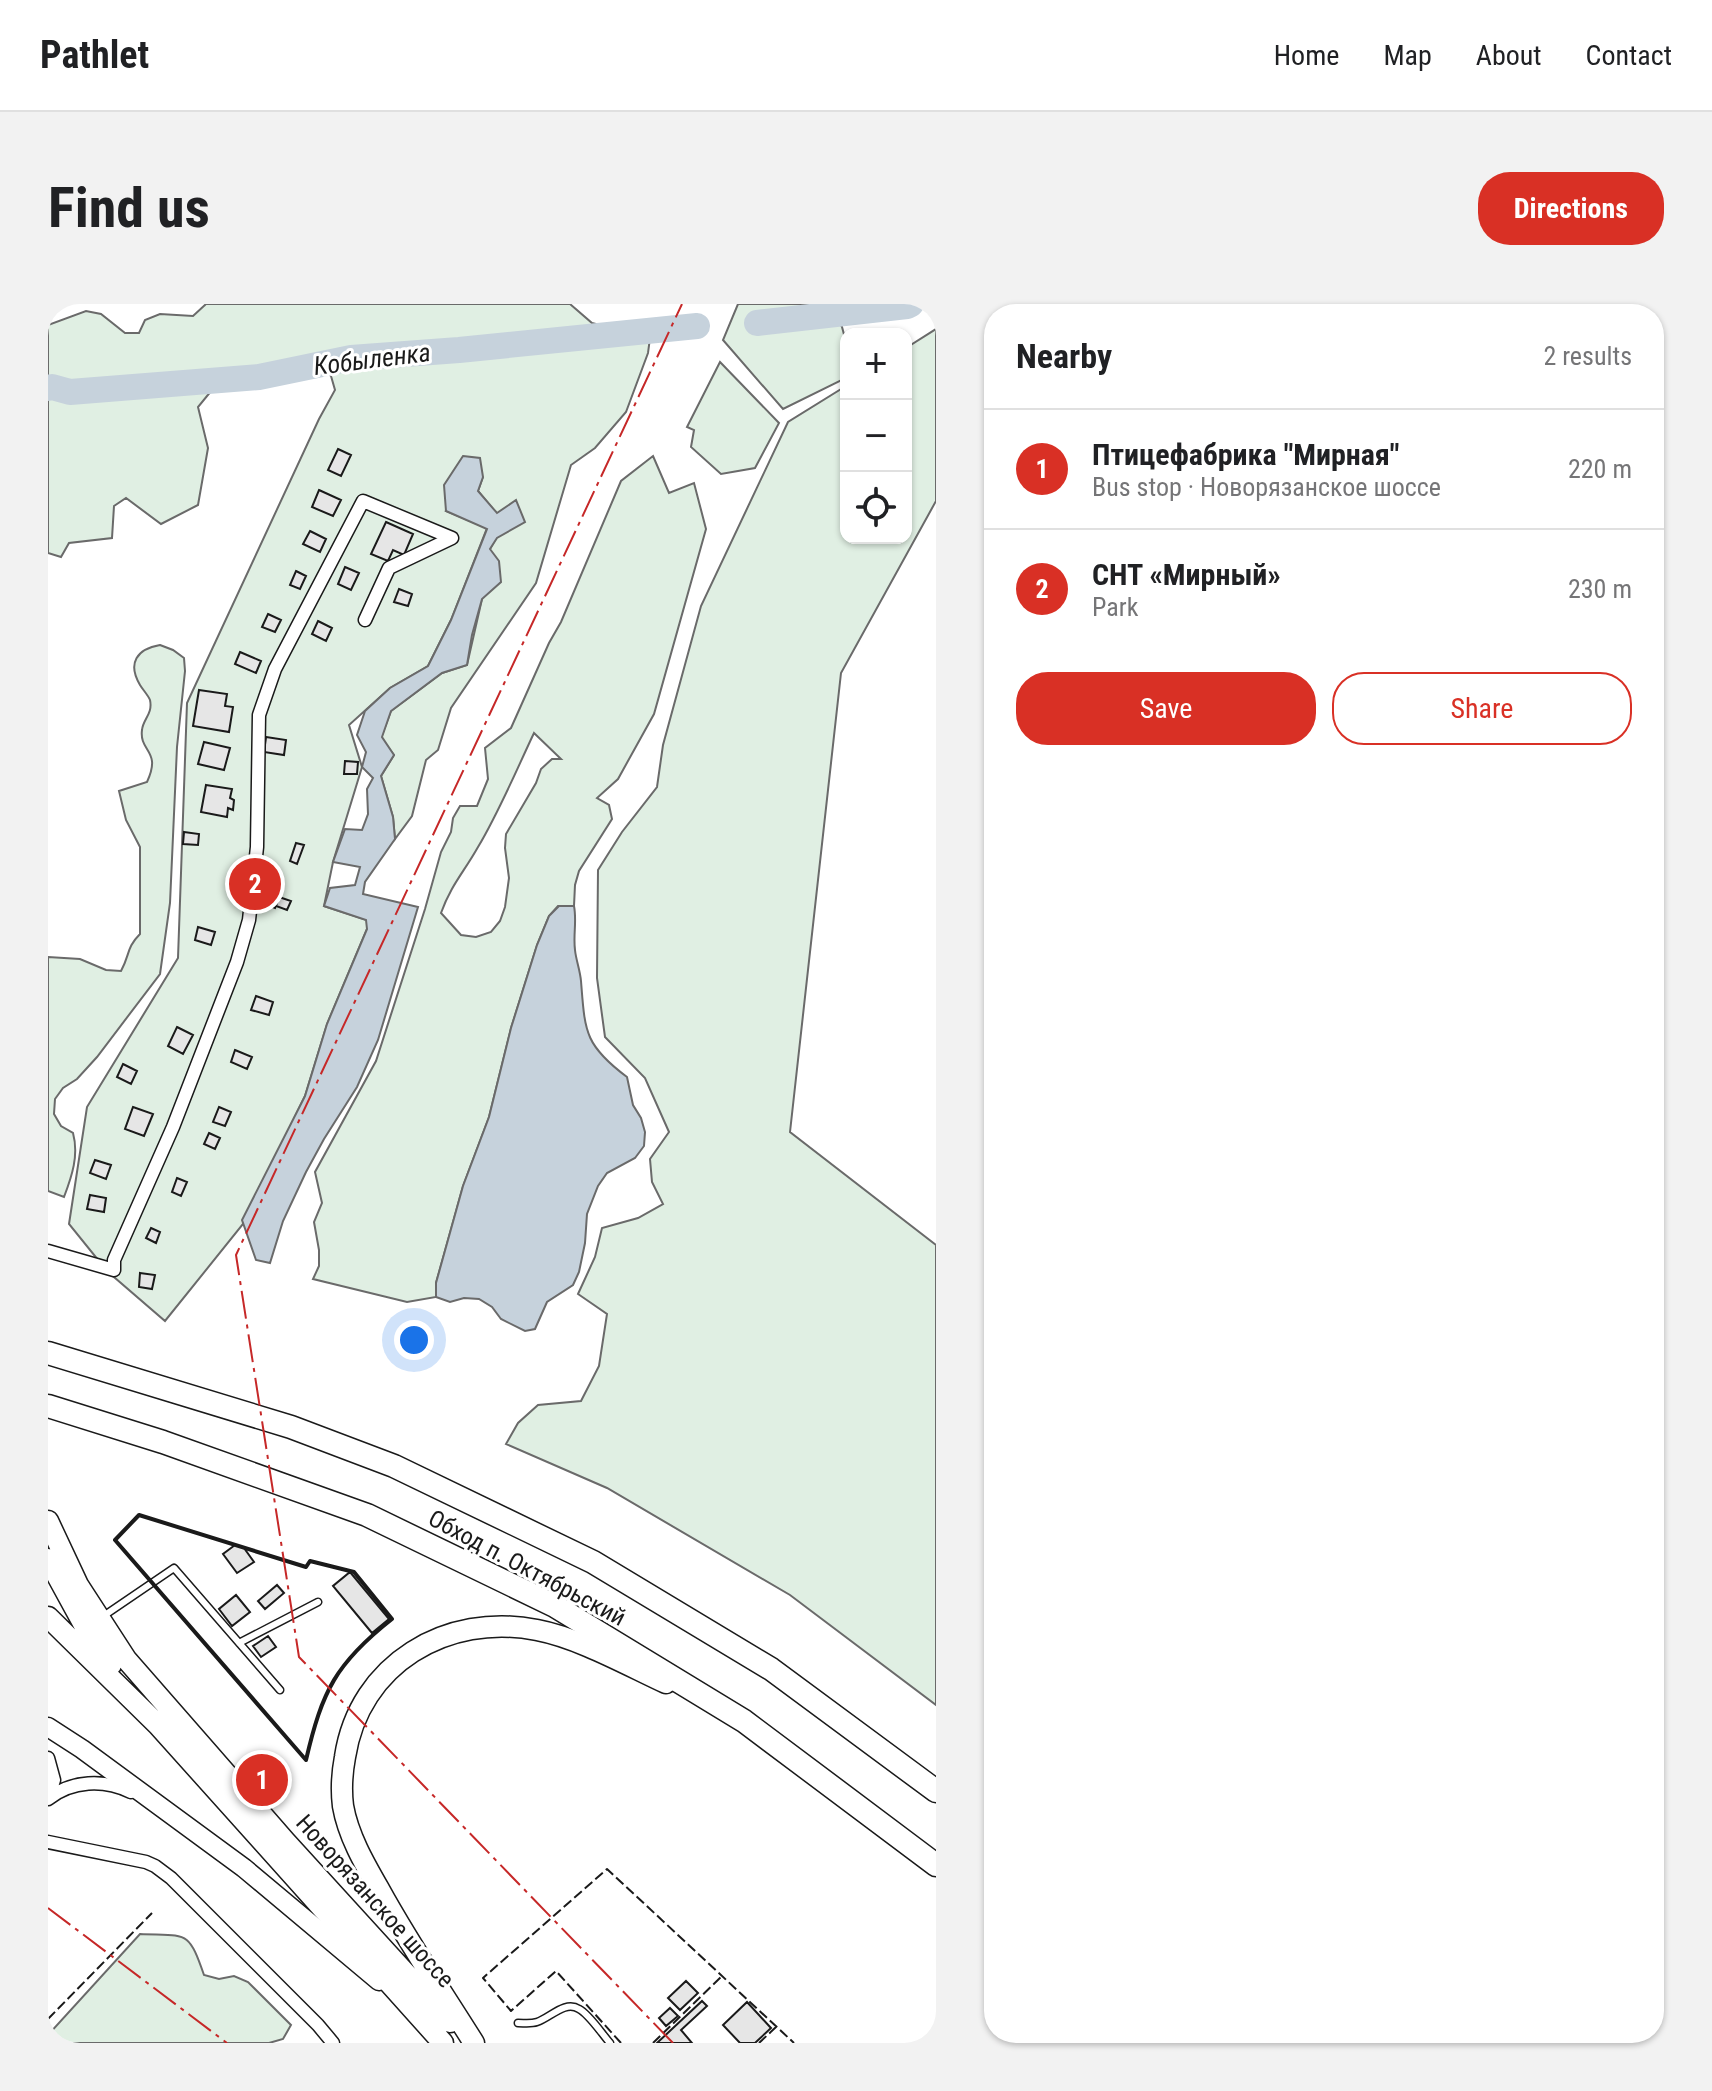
<!DOCTYPE html>
<html lang="en">
<head>
<meta charset="utf-8">
<style>
	body { margin:0; font-family:"Roboto Condensed",sans-serif; background:#f2f2f2; color:#202124 }
	.controls { position:absolute; right:24px; top:24px; display:grid; overflow:hidden; border-radius:16px; box-shadow:0 2px 6px #0004 }
	.controls button { width:72px; height:72px; display:grid; place-items:center; padding:0; border:0; border-bottom:2px solid #e0e0e0; background:#fff; color:#202124; font:40px sans-serif }
	.you { position:absolute; left:366px; top:1036px; width:28px; height:28px; margin:-20px; border:6px solid #fff; border-radius:50%; background:#1a73e8; box-shadow:0 0 0 12px #1a73e833 }
	.badge { display:grid; place-items:center; width:52px; height:52px; border-radius:50%; background:#d93025; color:#fff; font-size:26px; font-weight:700 }
	.pin { position:absolute; translate:-50% -50%; border:4px solid #fff; box-shadow:0 2px 8px #0006 }
	.list { margin:0; padding:0; list-style:none }
	h2 { display:flex; justify-content:space-between; align-items:center; height:104px; margin:0; padding:0 32px; font-size:34px }
	h2 small { font-size:26px; font-weight:400; color:#757577 }
	.list li { display:grid; grid-template-columns:52px 1fr auto; gap:24px; align-items:center; box-sizing:border-box; height:120px; padding:0 32px; border-top:2px solid #e0e0e0 }
	.list b { display:block; font-size:30px; white-space:nowrap }
	.list p { margin:0; font-size:26px; white-space:nowrap; color:#757577 }
	.list em { font-size:26px; font-style:normal; color:#757577 }
	.actions { display:flex; gap:16px; padding:24px 32px }
	.actions a { flex:1; padding:18px 0; border:2px solid #d93025; border-radius:32px; text-align:center; font-size:28px; color:#d93025 }
	.actions .main { background:#d93025; color:#fff }
	.icon { flex:none; width:44px; height:44px; fill:none; stroke:currentColor; stroke-width:2; stroke-linecap:round; stroke-linejoin:round }
	.map { position:relative; flex:none; width:888px; height:1739px; overflow:hidden; border-radius:32px }
	header { display:flex; align-items:center; gap:48px; box-sizing:border-box; height:112px; padding:0 40px; background:#fff; border-bottom:2px solid #e0e0e0 }
	header strong { font-size:38px }
	nav { display:flex; gap:44px; margin-inline-start:auto; font-size:28px }
	.intro { display:flex; align-items:center; justify-content:space-between; box-sizing:border-box; height:192px; padding:0 48px }
	h1 { margin:0; font-size:56px }
	.button { padding:20px 36px; border-radius:32px; background:#d93025; color:#fff; font-size:28px; font-weight:700 }
	main { display:flex; gap:48px; padding:0 48px }
	aside { flex:1; background:#fff; border-radius:32px; box-shadow:0 2px 6px #0004 }
	.map>svg:first-child { display:block }
	.green { fill:#e0efe3; stroke:#6a6a6a; stroke-width:2; fill-rule:evenodd }
	.water { fill:#c6d2dc; stroke:#6a6a6a; stroke-width:2 }
	.lines { fill:none; stroke-linecap:round; stroke-linejoin:round }
	.river { stroke:#c6d2dc; stroke-width:26 }
	.building { fill:#e6e6e6; stroke:#1a1a1a; stroke-width:2 }
	.lane-casing { stroke:#1a1a1a; stroke-width:9 }
	.street-casing { stroke:#1a1a1a; stroke-width:15 }
	.secondary-casing { stroke:#1a1a1a; stroke-width:21 }
	.primary-casing { stroke:#1a1a1a; stroke-width:23 }
	.highway-casing { stroke:#1a1a1a; stroke-width:25 }
	.lane { stroke:#fff; stroke-width:6 }
	.street { stroke:#fff; stroke-width:12 }
	.secondary { stroke:#fff; stroke-width:18 }
	.primary { stroke:#fff; stroke-width:20 }
	.highway { stroke:#fff; stroke-width:22 }
	.fence { stroke:#1a1a1a; stroke-width:2; stroke-dasharray:10 4; stroke-linecap:butt }
	.wall { stroke:#1a1a1a; stroke-width:4 }
	.power { stroke:#c62828; stroke-width:2; stroke-dasharray:28 6 4 6; stroke-linecap:butt }
	.labels { text-anchor:middle; dominant-baseline:central; stroke-width:6; stroke-linejoin:round; paint-order:stroke }
	.street-label { font-size:24px; fill:#1a1a1a; stroke:#fff }
	.water-label { font-size:26px; font-style:italic; fill:#1a1a1a; stroke:#fff }
</style>
</head>
<body>
<header>
<strong>Pathlet</strong>
<nav><a>Home</a><a>Map</a><a>About</a><a>Contact</a></nav>
</header>
<div class="intro"><h1>Find us</h1><a class="button">Directions</a></div>
<main>
<div class="map">
<svg width="888" height="1739" viewBox="0 0 888 1739">
	<rect width="100%" height="100%" fill="#fff"/>
	<path class="green" d="M158,0H522L544,19L602,34L600,49L578,108L547,144L523,161L488,279L403,404L390,446L378,456L364,512L347,535L345,513L333,472L346,451L333,434L343,407L394,369L419,361L434,295L442,245L448,234L449,210L430,187L435,173L398,207L439,224L403,316L380,362L342,384L301,421L314,463L285,558L276,602L319,616V625L279,720L257,792L195,920L117,1017L59,967L21,920L39,803L130,654L139,399L271,115L287,86L283,72L262,54L177,70L150,103L160,144L150,201L113,220L78,194L66,202L64,234L21,239L13,253L0,249V21L38,7L53,10L77,29H91L97,16L112,10L145,12Z
		M690,0H781L794,23L798,38V74L735,105L675,36Z
		M888,25V197L793,369L742,828L888,941V1401L742,1291L559,1184L458,1140L470,1119L490,1101L533,1097L551,1062L559,1010L530,990L547,953L554,924L590,914L615,900L604,878L602,855L621,828L597,774L557,733L549,674L550,566L574,528L609,483L615,441L653,302L740,118L798,82V234H858V44Z
		M672,58L731,119L707,164L673,170L643,143L646,126L639,123Z
		M605,152L621,189L646,179L658,225L606,410L570,475L549,494L561,501L564,515L531,567L527,581L526,602H510L501,612L489,641L463,724L441,813L415,882L388,979V993L359,998L265,975L271,962V946L266,918L274,899L267,868L328,757L377,605L393,548L403,528L405,514L412,502H429L440,475L437,444L463,424L501,339L513,318L573,177ZM486,429L513,455H504L493,465L488,479L458,530L457,544L461,574L457,603L452,617L443,628L428,633L413,631L393,609C403,581 416,568 430,543C451,508 468,467 486,429Z
		M112,341L125,346L136,354L137,367L129,443L122,599L112,670L49,753L29,775L15,784L7,795L6,810L13,822L25,829C31,851 24,872 16,893L0,887V653L32,655L58,666L73,667C82,651 78,644 92,630V543L78,516L71,487L99,478C114,446 91,448 94,426C95,415 105,410 102,396C100,391 95,386 92,381C79,359 89,345 112,341Z
		M92,1630C139,1632 140,1625 156,1671L171,1675L186,1672L200,1678L243,1721L235,1735L221,1739H0V1731Z"/>
	<path class="water" d="M415,152L432,154L435,173L430,187L449,209L468,196L477,218L449,234L442,245L451,257L453,278L434,295L424,331L419,361L394,369L343,407L334,433L346,451L333,472L345,513L347,535L317,578L315,590L370,603L330,736L309,783L276,835L258,868L235,917L222,959L208,956L194,916L257,792L279,720L319,625L318,616L276,602L282,584L307,581L312,563L285,558L297,525L314,526L320,510L319,485L325,474L314,463L318,448L309,431L317,407L342,384L380,362L403,316L439,225L398,207L396,181Z
		M511,602H526C529,617 525,631 527,646C528,656 532,666 533,677C537,727 536,741 579,773L585,801L593,814L597,828L596,842L587,854L559,869L550,882L539,910L537,939L531,968L525,981L499,998L487,1025L477,1027L453,1015L444,1003L431,995L416,994L402,998L388,993V979L415,882L441,813L463,724L489,641L501,612Z"/>
	<g class="lines">
		<path class="river" d="M709,19L859,2L863,0
			M0,84L4,83L22,88L211,73L303,54L411,46L649,22"/>
	</g>
	<path class="building" d="M290,145L303,151L293,172L280,166Z
		M271,186L293,196L285,212L264,203Z
		M338,218L365,230L356,251L345,246L340,257L323,250Z
		M262,227L278,235L272,248L255,240Z
		M297,263L311,269L303,286L290,280Z
		M248,267L258,272L252,285L242,281Z
		M351,285L364,290L360,302L346,298Z
		M220,310L233,316L227,328L214,323Z
		M270,317L284,324L278,337L264,330Z
		M192,348L213,357L208,369L187,360Z
		M151,386L179,390L177,402L185,403L181,428L145,422Z
		M218,433L238,436L236,451L216,448Z
		M156,438L182,444L176,466L150,460Z
		M297,457L310,458L309,470H296Z
		M158,481L184,485L182,494L186,496L185,506L180,504L179,513L153,508Z
		M136,528L151,530L150,541L135,540Z
		M248,539L256,541L249,560L242,557Z
		M216,586L231,593L227,604L211,598Z
		M231,593L243,597L239,606L228,602Z
		M150,623L167,628L163,641L147,636Z
		M208,692L225,698L221,711L203,706Z
		M129,723L145,731L135,750L120,742Z
		M187,746L204,753L199,765L183,758Z
		M75,760L89,767L83,780L69,773Z
		M85,803L105,810L96,832L77,825Z
		M171,803L183,808L177,822L165,818Z
		M161,829L172,834L167,845L156,840Z
		M47,856L63,861L58,875L42,869Z
		M129,874L139,878L133,892L124,888Z
		M42,891L58,894L56,908L39,905Z
		M103,924L112,928L108,939L98,934Z
		M92,969L107,971L104,985L91,983Z
		M187,1241L196,1244L206,1258L189,1269L175,1250Z
		M302,1268L341,1315L324,1329L285,1282Z
		M229,1281L236,1289L217,1305L210,1297Z
		M188,1291L202,1308L184,1322L171,1305Z
		M220,1332L228,1343L213,1353L205,1342Z
		M638,1677L650,1689L632,1706L620,1694Z
		M654,1697L659,1702L633,1726L644,1739H609Z
		M699,1698L723,1724L707,1739H692L675,1721Z
		M622,1704L630,1712L618,1722L611,1714Z"/>
	<g class="lines">
		<defs>
			<path id="lane" d="M54,1313L126,1264L232,1386
				M191,1339L270,1298
				M470,1719C477,1719 483,1720 489,1718C502,1714 517,1696 531,1705C541,1710 554,1730 562,1739"/>
			<path id="street" d="M0,947L66,966V956L125,823L189,658L201,616L209,543L211,411L227,365L315,197L404,234L341,264L317,316
				M0,1454L6,1476L0,1495
				M0,1495C24,1476 56,1475 83,1488
				M0,1538L98,1558L107,1562L123,1574L270,1721L285,1739"/>
			<path id="secondary" d="M0,1423L34,1445L196,1564L331,1677"/>
			<path id="primary" d="M0,1217L30,1281L78,1355L237,1537L402,1718
				M0,1255L42,1332L63,1361
				M0,1313L110,1421L395,1739
				M426,1739C394,1688 360,1638 331,1585C316,1559 300,1531 295,1502C293,1486 294,1469 297,1453C311,1360 399,1308 489,1326C531,1334 579,1361 618,1379"/>
			<path id="highway" d="M0,1049L243,1123L346,1162L545,1258L723,1365L888,1487
				M0,1102L115,1138L319,1211L507,1302L696,1417L888,1561"/>
		</defs>
		<use href="#lane" class="lane-casing"/>
		<use href="#street" class="street-casing"/>
		<use href="#secondary" class="secondary-casing"/>
		<use href="#primary" class="primary-casing"/>
		<use href="#highway" class="highway-casing"/>
		<use href="#lane" class="lane"/>
		<use href="#street" class="street"/>
		<use href="#secondary" class="secondary"/>
		<use href="#primary" class="primary"/>
		<use href="#highway" class="highway"/>
		<path class="fence" d="M0,1715L104,1609
			M573,1739L508,1667L463,1707L435,1674L559,1565L746,1739
			M605,1739L674,1672
			M711,1739L728,1723"/>
		<path class="wall" d="M91,1211L258,1263L262,1257L306,1268L344,1315C288,1359 274,1387 258,1456L67,1236Z"/>
		<path class="power" d="M0,1604L179,1739
			M625,1739L251,1353L188,951L634,0"/>
	</g>
	<g class="labels">
		<g class="street-label">
			<text transform="translate(479 1264) rotate(28)">Обход п. Октябрьский</text>
			<text transform="translate(327 1597) rotate(48)">Новорязанское шоссе</text>
		</g>
		<g class="water-label">
			<text transform="translate(324 55) rotate(-7)">Кобыленка</text>
		</g>
	</g>
</svg>
<div class="controls">
<button>+</button>
<button>−</button>
<button><svg class="icon" aria-label="locate" viewBox="0 0 24 24"><circle cx="12" cy="12" r="6"/><path d="M12 2v4M12 18v4M2 12h4M18 12h4"/></svg></button>
</div>
<div class="you"></div>
<div class="pin badge" style="left:214px;top:1476px">1</div>
<div class="pin badge" style="left:207px;top:580px">2</div>
</div>
<aside>
<h2>Nearby<small>2 results</small></h2>
<ul class="list">
<li><span class="badge">1</span><div><b>Птицефабрика &quot;Мирная&quot;</b><p>Bus stop · Новорязанское шоссе</p></div><em>220 m</em></li>
<li><span class="badge">2</span><div><b>СНТ «Мирный»</b><p>Park</p></div><em>230 m</em></li>
</ul>
<div class="actions"><a class="main">Save</a><a>Share</a></div>
</aside>
</main>
</body>
</html>
